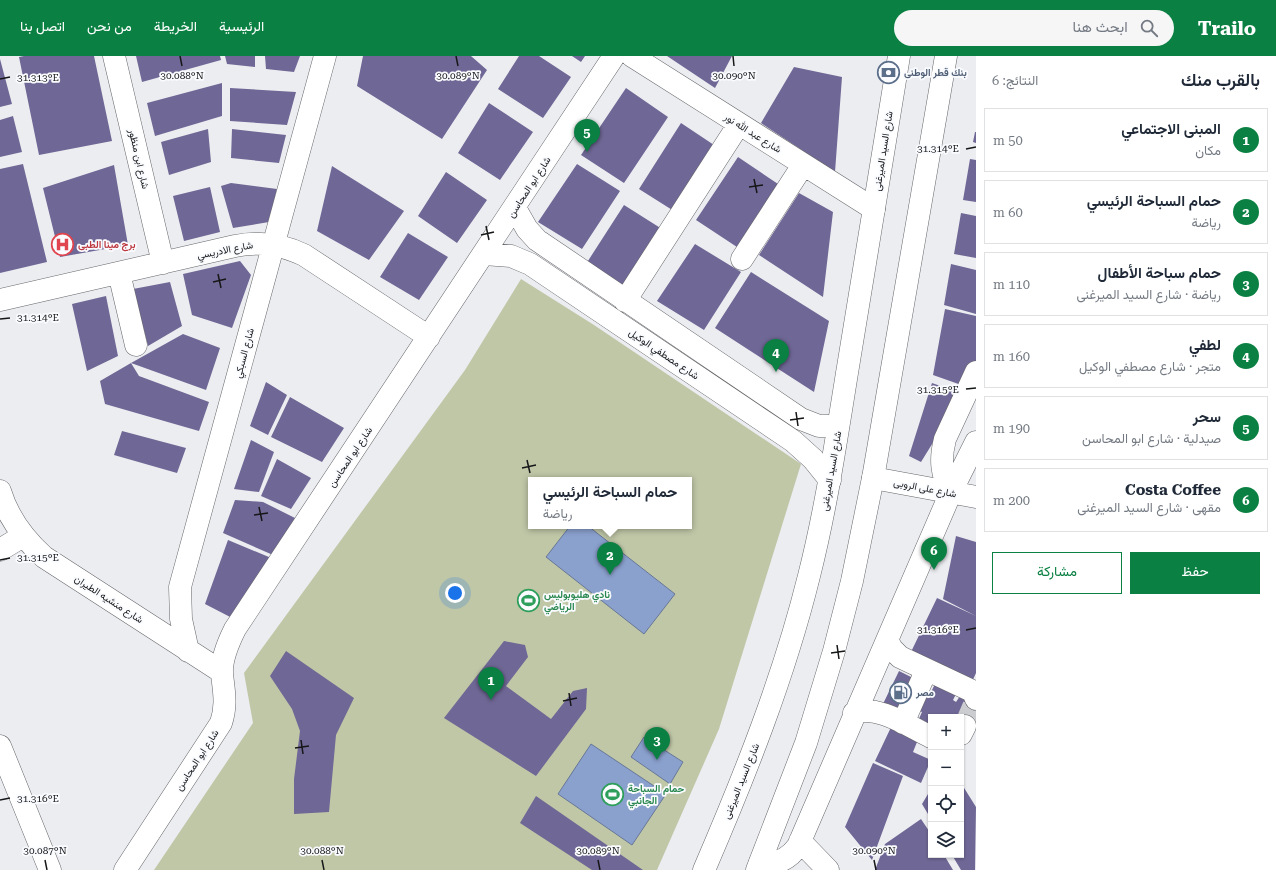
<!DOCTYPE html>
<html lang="ar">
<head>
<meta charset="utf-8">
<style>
	body { margin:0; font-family:"Roboto Serif",Vazirmatn,serif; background:#f6f6f7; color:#1f2937; direction:rtl }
	.controls { position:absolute; right:12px; bottom:12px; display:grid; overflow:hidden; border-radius:0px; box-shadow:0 1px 3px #0004 }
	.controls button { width:36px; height:36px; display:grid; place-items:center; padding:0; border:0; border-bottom:1px solid #e0e1e3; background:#fff; color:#1f2937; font:20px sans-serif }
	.you { position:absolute; left:455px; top:537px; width:14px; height:14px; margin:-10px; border:3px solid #fff; border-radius:50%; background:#1a73e8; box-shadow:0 0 0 6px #1a73e833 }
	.badge { display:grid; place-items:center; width:26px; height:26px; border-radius:50%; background:#0b8043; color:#fff; font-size:13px; font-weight:700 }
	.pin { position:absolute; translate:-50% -33px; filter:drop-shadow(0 1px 2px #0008) }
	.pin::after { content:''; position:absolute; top:21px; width:14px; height:12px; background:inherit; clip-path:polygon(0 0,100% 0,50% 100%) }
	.popup { position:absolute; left:528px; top:421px; width:164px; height:52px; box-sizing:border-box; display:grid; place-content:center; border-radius:0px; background:#fff; filter:drop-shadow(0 1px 3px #0005); font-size:13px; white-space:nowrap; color:#747a83 }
	.popup b { font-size:15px; color:#1f2937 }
	.popup::after { content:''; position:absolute; left:50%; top:100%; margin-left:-8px; border:8px solid transparent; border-top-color:#fff }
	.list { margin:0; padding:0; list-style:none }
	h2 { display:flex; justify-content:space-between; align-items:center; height:52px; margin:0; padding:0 16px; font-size:17px }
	h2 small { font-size:13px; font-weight:400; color:#747a83 }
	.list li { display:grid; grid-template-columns:26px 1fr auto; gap:12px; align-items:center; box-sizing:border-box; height:64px; margin:0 8px 8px; padding:0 8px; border:1px solid #e0e1e3; border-radius:0px }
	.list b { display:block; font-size:15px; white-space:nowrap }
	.list p { margin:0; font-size:13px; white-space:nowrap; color:#747a83 }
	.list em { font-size:13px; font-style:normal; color:#747a83 }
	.actions { display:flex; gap:8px; padding:12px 16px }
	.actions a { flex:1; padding:9px 0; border:1px solid #0b8043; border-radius:0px; text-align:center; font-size:14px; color:#0b8043 }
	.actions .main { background:#0b8043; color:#fff }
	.icon { flex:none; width:22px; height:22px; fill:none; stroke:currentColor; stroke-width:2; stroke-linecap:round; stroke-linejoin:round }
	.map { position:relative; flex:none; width:976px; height:814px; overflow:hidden; direction:ltr }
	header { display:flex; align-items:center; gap:24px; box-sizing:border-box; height:56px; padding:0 20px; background:#0b8043; color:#fff }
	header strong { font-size:19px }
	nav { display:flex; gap:22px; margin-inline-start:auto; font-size:14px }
	.search { width:280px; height:36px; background:#f6f6f7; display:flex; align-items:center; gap:10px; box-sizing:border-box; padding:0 14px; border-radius:22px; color:#747a83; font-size:15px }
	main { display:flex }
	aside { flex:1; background:#fff }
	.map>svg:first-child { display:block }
	.green { fill:#c0c7a7; fill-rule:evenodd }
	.water { fill:#8aa0cd; stroke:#677797 }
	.building { fill:#6f6795 }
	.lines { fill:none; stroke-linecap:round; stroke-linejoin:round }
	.minor-tunnel { stroke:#cccdd0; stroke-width:22; stroke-dasharray:22 11; stroke-linecap:butt }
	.minor-casing { stroke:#65676a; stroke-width:23 }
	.major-casing { stroke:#65676a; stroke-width:23 }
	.minor { stroke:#fff; stroke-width:22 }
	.major { stroke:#fff; stroke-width:22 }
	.ticks { fill:none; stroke:#161718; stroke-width:1.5 }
	.labels { text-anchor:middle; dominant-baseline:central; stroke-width:3.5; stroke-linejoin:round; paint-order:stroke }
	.service-label { font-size:10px; font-weight:bold; fill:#4e5e75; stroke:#f9fbfe; text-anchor:start }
	.street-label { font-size:10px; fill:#161718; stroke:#f9fbfe }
	.health-label { font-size:10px; font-weight:bold; fill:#be3a42; stroke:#f9fbfe; text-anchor:start }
	.leisure-label { font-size:10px; font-weight:bold; fill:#27864d; stroke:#f9fbfe; text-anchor:start }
	.ticks-label { font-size:10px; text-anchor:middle; fill:#161718; stroke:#f9fbfe; stroke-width:3.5; stroke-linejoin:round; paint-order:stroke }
</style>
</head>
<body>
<header>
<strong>Trailo</strong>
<div class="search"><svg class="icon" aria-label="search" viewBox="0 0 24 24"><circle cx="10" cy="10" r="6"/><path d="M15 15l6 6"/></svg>ابحث هنا</div>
<nav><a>الرئيسية</a><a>الخريطة</a><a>من نحن</a><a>اتصل بنا</a></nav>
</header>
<main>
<aside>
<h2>بالقرب منك<small>النتائج: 6</small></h2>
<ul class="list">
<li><span class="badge">1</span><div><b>المبنى الاجتماعي</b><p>مكان</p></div><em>50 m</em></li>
<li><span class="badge">2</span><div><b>حمام السباحة الرئيسي</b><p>رياضة</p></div><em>60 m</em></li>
<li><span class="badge">3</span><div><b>حمام سباحة الأطفال</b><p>رياضة · شارع السيد الميرغنى</p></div><em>110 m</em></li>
<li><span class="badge">4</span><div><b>لطفي</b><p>متجر · شارع مصطفي الوكيل</p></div><em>160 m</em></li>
<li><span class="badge">5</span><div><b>سحر</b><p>صيدلية · شارع ابو المحاسن</p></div><em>190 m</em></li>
<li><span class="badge">6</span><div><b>Costa Coffee</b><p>مقهى · شارع السيد الميرغنى</p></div><em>200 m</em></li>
</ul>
<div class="actions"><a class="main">حفظ</a><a>مشاركة</a></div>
</aside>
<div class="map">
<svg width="976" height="814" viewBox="0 0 976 814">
	<rect width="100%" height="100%" fill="#ecedf1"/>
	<path class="green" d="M521,223L594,269L801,408L719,673L657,814H154L253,667L244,617L465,314ZM531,424H689V470H531Z"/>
	<path class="water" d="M570,470H588L675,538L644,578L546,501Z
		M644,681L683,706L670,728L631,701Z
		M591,688L666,738L632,789L558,738Z"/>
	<path class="building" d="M24,0H94L112,85L39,99L19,1Z
		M136,0H220L221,4L142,26Z
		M225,0H255V11L227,8Z
		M265,0H300L294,16L266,13Z
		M363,0H471L487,14L442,83L357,30Z
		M519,0H539L571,21L543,62L498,33Z
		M572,0H585L581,6Z
		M667,0H732L715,32Z
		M0,3L12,48L0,51Z
		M794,11L842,21L835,116L761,67Z
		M222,27V60L155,80L147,47Z
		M230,32L296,36L287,69L230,65Z
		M626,32L668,61L624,127L581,99Z
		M489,47L533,76L500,124L458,97Z
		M13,60L22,96L0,101V64Z
		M681,67L720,93L677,157L639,133Z
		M208,73L211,106L169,119L161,86Z
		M232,73L286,79L279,107L231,102Z
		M975,76H976V87L973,86Z
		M738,101L781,130L740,193L696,164Z
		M970,103L976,104V146L963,144Z
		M23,108L47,206L0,217V113Z
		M577,108L620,135L582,193L538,166Z
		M114,109L128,189L60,201L43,132Z
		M332,110L404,155L369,204L317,175Z
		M446,116L487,144L457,187L418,160Z
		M231,127L277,133L269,166L233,172L221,130Z
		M210,131L220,176L184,185L173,140Z
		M799,137L833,156L823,241L759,199Z
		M624,149L662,173L624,231L586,208Z
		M961,157L976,160V202L954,198Z
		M408,177L448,201L419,244L380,221Z
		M695,188L741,216L704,274L657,245Z
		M240,205L251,219L232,272L192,259L183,218Z
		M951,208L976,214V258L944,249Z
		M751,216L829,265L814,336L715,272Z
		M170,226L182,270L148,290L133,233Z
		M106,240L118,300L87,315L72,248Z
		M945,253L976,260V310L967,331L933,319Z
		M183,278L220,292L206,334L131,307Z
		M131,307L139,320L209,346L199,375L105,348L100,325Z
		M266,326L287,339L268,379L250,370Z
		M932,327L963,338L921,406L909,400Z
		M290,341L344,372L322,406L271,381Z
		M122,375L186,392L177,417L114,399Z
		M251,384L274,396L259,436L234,433Z
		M277,403L311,422L291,453L261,440Z
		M235,444L263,446L297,463L273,499L223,477Z
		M956,480L976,486V560L943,543Z
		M228,484L276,504L236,564L205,548Z
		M937,542L976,560V617L971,628L910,598Z
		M504,585L525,589L528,601L506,630L551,663L573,635L587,632L586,653L536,720L444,662Z
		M286,595L354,642L336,679L329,756L294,758V723L300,675L292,653L270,620Z
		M899,615L915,623L899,658L882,650Z
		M935,628L956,638L953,644L956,646L960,640L976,644V670L961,661H931V671L918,665L922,656L917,654L925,636L930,638Z
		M893,667L919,681L913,696L931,704L921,727L875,705Z
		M873,707L903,720L872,804L845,771Z
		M961,727L976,751L975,814H961L952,799H961Z
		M931,733V763L922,748Z
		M536,740L643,814H592L520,767Z
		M921,763L931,778V799H944L953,814H875L885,788Z"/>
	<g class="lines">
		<path class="minor-tunnel" d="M965,670L976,644"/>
		<defs>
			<path id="minor" d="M114,0L163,207
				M632,0L874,153
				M515,152L527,173L537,184L801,363L819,370H838
				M484,198L511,200L530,208L793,385L813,403L830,424
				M742,203L803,109
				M119,217L136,289
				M0,244L235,190C260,185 281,188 304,199L429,281
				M625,245L739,68
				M873,422L976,441
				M0,435C8,462 23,482 44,501L222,616
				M951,436C941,418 940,403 945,383L976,316
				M0,494L23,480
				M887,584L892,593L900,601L970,634L973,636L976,643
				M188,595L181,563L180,531L325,0
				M854,657C877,648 910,671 931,681
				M903,667L926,615
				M961,678L965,670
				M0,690L50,814
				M800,785L828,814
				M760,807C776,809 789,803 798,790L951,436L976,386
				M125,814L221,667C227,649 224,636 222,618C221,603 229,585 235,573L614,0"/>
			<path id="major" d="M704,814C745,719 784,621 809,520C826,453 836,385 847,317C864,211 881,105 899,0
				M757,814L806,687L834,595L852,525L873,422L946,0"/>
		</defs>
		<use href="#minor" class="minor-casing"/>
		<use href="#major" class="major-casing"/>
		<use href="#minor" class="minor"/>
		<use href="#major" class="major"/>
	</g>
	<path class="ticks" d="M180,0L182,10M456,0L458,10M733,0L734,10M0,23L10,21M966,93L976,91M754,123L757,137M749,131L763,129M486,170L489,184M481,179L494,176M218,218L221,232M213,226L226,223M0,263L10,262M966,333L976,332M796,356L798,370M790,364L804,362M527,404L530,417M522,412L536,409M259,451L262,465M254,459L268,457M0,504L10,502M966,574L976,572M837,589L839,603M831,597L845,595M569,637L571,650M563,645L577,642M301,684L303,698M295,692L309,690M0,744L10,742M45,804L47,814M322,804L324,814M598,804L600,814M874,804L876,814"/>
	<defs>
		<symbol id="bank-ring" viewBox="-11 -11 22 22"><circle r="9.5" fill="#f9fbfe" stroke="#5c6f8a" stroke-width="1.5"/><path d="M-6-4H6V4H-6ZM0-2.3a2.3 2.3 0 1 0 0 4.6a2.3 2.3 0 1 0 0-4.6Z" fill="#5c6f8a"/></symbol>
		<symbol id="hospital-ring" viewBox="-11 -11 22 22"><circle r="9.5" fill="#f9fbfe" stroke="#e0444e" stroke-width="1.5"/><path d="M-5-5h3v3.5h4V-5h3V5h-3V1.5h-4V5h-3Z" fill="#e0444e"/></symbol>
		<symbol id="stadium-ring" viewBox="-11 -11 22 22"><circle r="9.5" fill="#f9fbfe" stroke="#2e9e5b" stroke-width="1.5"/><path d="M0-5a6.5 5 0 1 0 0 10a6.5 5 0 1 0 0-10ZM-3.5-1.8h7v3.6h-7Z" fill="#2e9e5b"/></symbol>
		<symbol id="fuel-ring" viewBox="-11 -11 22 22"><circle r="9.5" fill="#f9fbfe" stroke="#5c6f8a" stroke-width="1.5"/><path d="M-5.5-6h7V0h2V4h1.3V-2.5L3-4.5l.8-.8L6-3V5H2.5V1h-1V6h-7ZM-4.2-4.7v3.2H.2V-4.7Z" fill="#5c6f8a"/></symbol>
	</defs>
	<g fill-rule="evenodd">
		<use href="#bank-ring" x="876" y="4" width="25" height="25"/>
		<use href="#hospital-ring" x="50" y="176" width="25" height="25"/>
		<use href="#stadium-ring" x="516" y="532" width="25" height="25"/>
		<use href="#fuel-ring" x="888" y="624" width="25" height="25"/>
		<use href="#stadium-ring" x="600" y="726" width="25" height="25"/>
	</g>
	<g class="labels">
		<g class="service-label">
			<text x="904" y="16">بنك قطر الوطنى</text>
			<text x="916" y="636">مصر</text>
		</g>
		<g class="street-label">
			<text transform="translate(753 77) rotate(32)">شارع عبد الله نور</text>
			<text transform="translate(883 95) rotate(-81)">شارع السيد الميرغنى</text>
			<text transform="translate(139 103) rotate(77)">شارع ابن منظور</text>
			<text transform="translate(529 131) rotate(-57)">شارع ابو المحاسن</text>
			<text transform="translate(225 194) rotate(-11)">شارع الادريسي</text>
			<text transform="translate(244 297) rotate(-75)">شارع السبكي</text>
			<text transform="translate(664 298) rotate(34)">شارع مصطفي الوكيل</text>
			<text transform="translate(350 401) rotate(-56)">شارع ابو المحاسن</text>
			<text transform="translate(831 415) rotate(-80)">شارع السيد الميرغنى</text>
			<text transform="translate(925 432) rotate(11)">شارع على الروبى</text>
			<text transform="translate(109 543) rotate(33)">شارع منشيه الطيران</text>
			<text transform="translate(197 704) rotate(-57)">شارع ابو المحاسن</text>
			<text transform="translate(741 725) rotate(-68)">شارع السيد الميرغنى</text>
		</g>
		<g class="health-label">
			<text x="78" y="188">برج مينا الطبى</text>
		</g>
		<g class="leisure-label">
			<text x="544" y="538">نادي هليوبوليس<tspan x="544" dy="12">الرياضي</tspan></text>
			<text x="628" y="732">حمام السباحة<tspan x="628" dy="12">الجانبي</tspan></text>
		</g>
	</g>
	<g class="ticks-label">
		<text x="182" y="23">30.088°N</text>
		<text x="458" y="23">30.089°N</text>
		<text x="734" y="23">30.090°N</text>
		<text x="38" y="25">31.313°E</text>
		<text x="938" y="96">31.314°E</text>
		<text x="38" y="265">31.314°E</text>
		<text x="938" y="337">31.315°E</text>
		<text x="38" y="505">31.315°E</text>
		<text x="938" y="577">31.316°E</text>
		<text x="38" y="746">31.316°E</text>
		<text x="45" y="798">30.087°N</text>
		<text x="322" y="798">30.088°N</text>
		<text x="598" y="798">30.089°N</text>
		<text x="874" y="798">30.090°N</text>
	</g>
</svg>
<div class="controls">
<button>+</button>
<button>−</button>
<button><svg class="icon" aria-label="locate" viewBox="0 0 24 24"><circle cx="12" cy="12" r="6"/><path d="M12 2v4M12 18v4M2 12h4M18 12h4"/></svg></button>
<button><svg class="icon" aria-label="layers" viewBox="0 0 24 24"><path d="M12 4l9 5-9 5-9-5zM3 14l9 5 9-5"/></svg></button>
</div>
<div class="you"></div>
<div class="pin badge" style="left:491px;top:644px">1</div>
<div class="pin badge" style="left:610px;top:519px">2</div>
<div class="popup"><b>حمام السباحة الرئيسي</b>رياضة</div>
<div class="pin badge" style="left:657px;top:704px">3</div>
<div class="pin badge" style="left:776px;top:316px">4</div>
<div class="pin badge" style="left:587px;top:96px">5</div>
<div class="pin badge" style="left:934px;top:514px">6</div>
</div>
</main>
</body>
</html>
